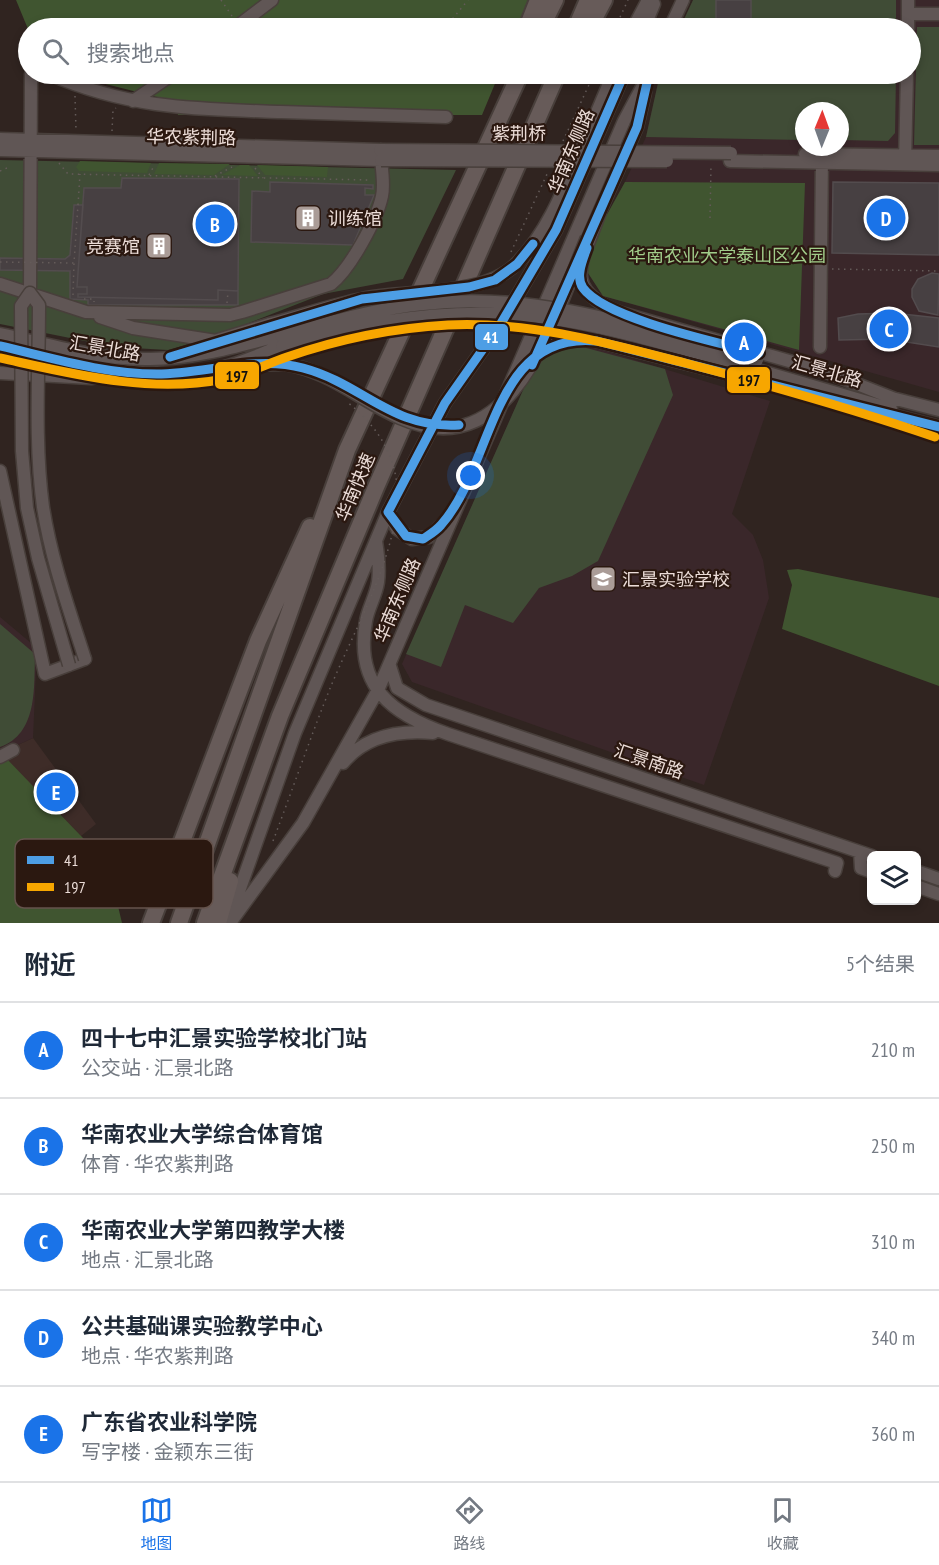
<!DOCTYPE html>
<html lang="zh">
<head>
<meta charset="utf-8">
<style>
	body { margin:0; font-family:"PT Sans Narrow","Noto Sans SC",sans-serif; background:#f6f6f7; color:#1f2937 }
	.controls { position:absolute; right:18px; bottom:18px; display:grid; overflow:hidden; border-radius:9px; box-shadow:0 3px 9px #0003 }
	.controls button { width:54px; height:54px; display:grid; place-items:center; padding:0; border:0; border-bottom:2px solid #e0e1e3; background:#fff; color:#1f2937; font:30px sans-serif }
	.compass { position:absolute; left:795px; top:102px; width:54px; height:54px; border-radius:50%; background:#fff; box-shadow:0 3px 9px #0003; rotate:1deg }
	.you { position:absolute; left:471px; top:476px; width:21px; height:21px; margin:-15px; border:4px solid #fff; border-radius:50%; background:#1a73e8; box-shadow:0 0 0 9px #1a73e833 }
	.badge { display:grid; place-items:center; width:39px; height:39px; border-radius:50%; background:#1a73e8; color:#fff; font-size:20px; font-weight:700 }
	.pin { position:absolute; translate:-50% -50%; border:3px solid #fff; box-shadow:0 2px 6px #0006 }
	.list { margin:0; padding:0; list-style:none }
	h2 { display:flex; justify-content:space-between; align-items:center; height:78px; margin:0; padding:0 24px; font-size:26px }
	h2 small { font-size:20px; font-weight:400; color:#747a83 }
	.list li { display:grid; grid-template-columns:39px 1fr auto; gap:18px; align-items:center; box-sizing:border-box; height:96px; padding:0 24px; border-top:2px solid #e0e1e3 }
	.list b { display:block; font-size:22px; white-space:nowrap }
	.list p { margin:0; font-size:20px; white-space:nowrap; color:#747a83 }
	.list em { font-size:20px; font-style:normal; color:#747a83 }
	.icon { flex:none; width:33px; height:33px; fill:none; stroke:currentColor; stroke-width:2; stroke-linecap:round; stroke-linejoin:round }
	.map { position:relative; flex:none; width:939px; height:923px; overflow:hidden }
	.search { position:absolute; background:#fff; box-shadow:0 3px 9px #0003; left:18px; right:18px; top:18px; height:66px; display:flex; align-items:center; gap:15px; box-sizing:border-box; padding:0 21px; border-radius:33px; color:#747a83; font-size:22px }
	.sheet { height:558px; background:#fff }
	nav { display:flex; justify-content:space-around; align-items:center; box-sizing:border-box; height:84px; border-top:2px solid #e0e1e3; background:#fff; font-size:16px; color:#747a83 }
	nav a { display:grid; justify-items:center; gap:3px }
	nav .on { color:#1a73e8 }
	.map>svg:first-child { display:block }
	.commercial { fill:#3e2c28 }
	.education { fill:#3a272a; fill-rule:evenodd }
	.green { fill:#404c36 }
	.forest { fill:#405530 }
	.building { fill:#474042; stroke:#534c4e; stroke-width:1.5 }
	.lines { fill:none; stroke-linecap:round; stroke-linejoin:round }
	.minor-casing { stroke:#483f3b; stroke-width:15 }
	.highway-casing { stroke:#483f3b; stroke-width:20 }
	.path { stroke:#645b59; stroke-width:1.5; stroke-dasharray:1.5 4.5; stroke-linecap:butt }
	.minor { stroke:#605655; stroke-width:12 }
	.highway { stroke:#675b59; stroke-width:16 }
	.minor-bridge-casing { stroke:#483f3b; stroke-width:15; stroke-linecap:butt }
	.path-bridge { stroke:#645b59; stroke-width:1.5; stroke-dasharray:1.5 4.5; stroke-linecap:butt }
	.minor-bridge { stroke:#605655; stroke-width:12 }
	.bus-1-casing { stroke:#2b1810; stroke-width:14 }
	.bus-2-casing { stroke:#2b1810; stroke-width:14 }
	.bus-1 { stroke:#4d9ee5; stroke-width:9 }
	.bus-2 { stroke:#f7a600; stroke-width:9 }
	.labels { text-anchor:middle; dominant-baseline:central; stroke-width:4.5; stroke-linejoin:round; paint-order:stroke }
	.street-label { font-size:18px; fill:#ebdcd7; stroke:#2b1810 }
	.poi-label { font-size:18px; fill:#ebdcd7; stroke:#2b1810; text-anchor:start }
	.park-label { font-size:18px; fill:#a1cd8a; stroke:#2b1810 }
	.key { fill:#2b1810; stroke:#65534c; stroke-width:1.5 }
	.key-label { font-size:16px; fill:#ebdcd7 }
	.line-badge { stroke:#2b1810; stroke-width:2 }
	.badge-label { font-size:16px; text-anchor:middle; font-weight:bold; fill:#fff }
	.pale-badge-label { font-size:16px; text-anchor:middle; font-weight:bold; fill:#111 }
</style>
</head>
<body>
<div class="map">
<svg width="939" height="923" viewBox="0 0 939 923">
	<rect width="100%" height="100%" fill="#302420"/>
	<path class="commercial" d="M33,738L96,824L81,836L0,753Z"/>
	<path class="education" d="M693,0H939V392L603,296L588,273L589,247L625,182L646,137L660,74H910V28H680ZM804,111H840V147H804Z
		M579,346L602,350L770,401L732,514L753,535L763,560L769,598L704,785L412,682L402,664L536,361Z
		M0,617L37,648L33,738L0,753Z"/>
	<path class="green" d="M693,0H896V28H680Z
		M917,27H939V145H914Z
		M660,74H896L895,133L888,141L840,140V111H804V140L646,137Z
		M0,160L456,170L403,279L323,294L216,336L168,350L115,347L0,324Z
		M579,346L665,369L673,395L598,561L572,576L539,588L513,623L465,605L441,667L406,654L536,361L562,348Z
		M0,624L35,654C34,687 38,734 0,747Z"/>
	<path class="forest" d="M16,0H530L518,28L28,29Z
		M66,74H499L482,115H178L177,102Z
		M80,161L151,163L147,173L79,171L76,167Z
		M159,163L230,164L214,175L154,174Z
		M240,165H249L258,176L222,175Z
		M257,165L328,167L327,177L265,175Z
		M625,182L805,183L799,350L603,296L588,273L589,247Z
		M798,569L939,598V686L782,629L792,585L787,570Z
		M6,758L108,864L122,923H0V761Z"/>
	<path class="building" d="M716,0H751V28H721L716,18Z
		M122,178L239,179L238,291L218,290V300L78,297V294H87V287H77L84,188H121Z
		M270,182L373,185V189L365,188V195H374L353,245L251,242L252,191L270,192Z
		M833,182L939,183V255L832,253Z
		M74,205H83L77,287H87V294H78V297L218,300V290L238,291V305H88V300L70,299V271L0,270V258L65,259L70,255Z
		M932,273L939,274L938,315L919,311L912,297V289L918,279Z
		M893,313L939,318V347L887,339L839,340L838,318L858,314Z"/>
	<g class="lines">
		<defs>
			<path id="minor" d="M908,14H939
				M235,28L272,0
				M633,28L648,0
				M644,28L654,4
				M670,28L683,0
				M908,28V0
				M49,74C129,109 196,109 281,112C336,114 391,115 446,117
				M133,101L173,74
				M589,131L613,74
				M0,139L380,150C381,164 385,183 382,196C377,220 350,269 331,284L242,312L230,315L86,312L0,284
				M0,150L381,160
				M805,154L939,156
				M730,161L939,165
				M905,162L907,74
				M600,212C583,261 559,289 621,313L824,371L895,399
				M597,218L637,127L645,92
				M30,293L31,74
				M100,317L133,328L216,341
				M0,334C48,344 100,360 150,359C194,359 238,346 281,335
				M208,343L270,324
				M0,346C73,362 146,384 221,368C242,363 262,353 282,346
				M820,347L822,155
				M535,356C554,342 574,337 597,341L939,427
				M241,365L285,364
				M754,369L891,409
				M0,373L91,378L115,374
				M888,397L939,410
				M0,471L45,674L85,659
				M388,512L397,529L412,539L429,537L447,520
				M376,541C378,554 380,569 378,582C376,596 368,608 366,621C354,687 393,715 448,734L837,863L835,871
				M390,666L397,688L426,705L872,856
				M0,757L13,750
				M343,763C365,736 399,730 433,733
				M860,852L861,868L872,872
				M916,871L939,879
				M916,886L939,894
				M231,914L295,733L388,512L445,403L500,325L556,230L624,74
				M230,923L303,823L378,690L624,121L649,74"/>
			<path id="highway" d="M527,28L538,0
				M541,28L555,0
				M576,28L588,0
				M589,28L604,0
				M151,923L258,641L310,527
				M179,923L347,450L520,74
				M205,923L280,716L376,487L557,74
				M218,923L230,881"/>
		</defs>
		<use href="#minor" class="minor-casing"/>
		<use href="#highway" class="highway-casing"/>
		<path class="path" d="M221,0L232,16
			M445,28L468,0
			M615,28L628,0
			M421,74H430
			M75,96L76,130
			M112,131L113,110L116,108
			M563,141L594,74
			M59,163L68,174L371,180
			M255,168L263,178
			M0,171L7,168
			M149,175L154,166
			M215,176L232,167
			M78,205L80,174
			M710,218L711,165
			M511,252L548,172
			M832,269L939,271
			M73,295L74,263
			M84,299H94V302
			M227,303L228,292"/>
		<use href="#minor" class="minor"/>
		<use href="#highway" class="highway"/>
		<defs>
			<path id="minor-bridge" d="M380,150L731,153
				M381,160L667,161
				M270,324C301,316 331,305 362,299C408,289 485,298 518,262C552,227 569,175 589,131
				M281,335C328,323 374,309 423,304C538,290 647,330 757,360
				M282,346C373,318 465,305 560,320C625,330 690,352 754,369
				M285,364C330,371 359,400 400,418C515,469 555,314 587,238
				M69,665L38,558L27,508L22,451L21,306L30,293L39,305C39,372 34,441 43,507C51,559 69,609 85,659"/>
		</defs>
		<use href="#minor-bridge" class="minor-bridge-casing"/>
		<path class="path-bridge" d="M0,262L74,263L78,205
			M273,841C292,791 309,741 329,691C353,631 401,551 397,486C394,451 374,423 347,402"/>
		<use href="#minor-bridge" class="minor-bridge"/>
		<defs>
			<path id="bus-1" d="M624,74L556,230L500,325L445,403L388,512L406,536L423,539C429,535 436,531 441,525C494,466 491,330 597,341L939,427
				M587,248C583,259 575,277 583,288C605,319 721,343 759,353
				M0,346C52,358 104,374 157,374C205,374 256,355 303,368C363,384 391,429 459,425
				M170,357L362,299L469,287L495,280L517,264L533,244
				M532,365L637,127L649,74"/>
			<path id="bus-2" d="M0,358C73,374 149,394 224,379C246,375 266,364 287,357C339,339 394,328 448,325C529,321 608,343 685,363C769,385 853,409 935,437"/>
		</defs>
		<use href="#bus-1" class="bus-1-casing"/>
		<use href="#bus-2" class="bus-2-casing"/>
		<use href="#bus-1" class="bus-1"/>
		<use href="#bus-2" class="bus-2"/>
	</g>
	<defs>
		<symbol id="building-square" viewBox="-11 -11 22 22"><rect x="-9" y="-9" width="18" height="18" rx="4" fill="#aa9c97" stroke="#2b1810"/><path d="M-4-6H4V6H1V3H-1V6H-4ZM-2.5-4.3h1.7v1.8h-1.7ZM.8-4.3h1.7v1.8H.8ZM-2.5-1h1.7V.8h-1.7ZM.8-1h1.7V.8H.8Z" fill="#fff"/></symbol>
		<symbol id="school-square" viewBox="-11 -11 22 22"><rect x="-9" y="-9" width="18" height="18" rx="4" fill="#aa9c97" stroke="#2b1810"/><path d="M0-5L7-2L0 1L-7-2ZM-4 1L0 2.5L4 1V4Q0 6-4 4Z" fill="#fff"/></symbol>
	</defs>
	<g fill-rule="evenodd">
		<use href="#building-square" x="293" y="203" width="30" height="30"/>
		<use href="#building-square" x="144" y="231" width="30" height="30"/>
		<use href="#school-square" x="588" y="564" width="30" height="30"/>
	</g>
	<g class="labels">
		<g class="street-label">
			<text x="519" y="133">紫荆桥</text>
			<text transform="translate(191 137) rotate(1)">华农紫荆路</text>
			<text transform="translate(571 151) rotate(-67)">华南东侧路</text>
			<text transform="translate(105 348) rotate(10)">汇景北路</text>
			<text transform="translate(827 371) rotate(16)">汇景北路</text>
			<text transform="translate(355 487) rotate(-67)">华南快速</text>
			<text transform="translate(397 600) rotate(-67)">华南东侧路</text>
			<text transform="translate(649 761) rotate(19)">汇景南路</text>
		</g>
		<g class="poi-label">
			<text x="328" y="218">训练馆</text>
			<text x="140" y="246" text-anchor="end">竞赛馆</text>
			<text x="622" y="579">汇景实验学校</text>
		</g>
		<g class="park-label">
			<text x="727" y="255">华南农业大学泰山区公园</text>
		</g>
	</g>
	<rect x="15" y="839" width="198" height="69" rx="9" class="key"/>
	<rect x="27" y="856" width="27" height="8" fill="#4d9ee5"/>
	<rect x="27" y="883" width="27" height="8" fill="#f7a600"/>
	<g class="key-label">
		<text x="64" y="866">41</text>
		<text x="64" y="893">197</text>
	</g>
	<g class="line-badge">
		<rect x="474" y="323" width="35" height="28" rx="6" fill="#4d9ee5"/>
		<rect x="214" y="361" width="46" height="29" rx="6" fill="#f7a600"/>
		<rect x="726" y="366" width="45" height="28" rx="6" fill="#f7a600"/>
	</g>
	<g class="badge-label">
		<text x="491" y="343">41</text>
	</g>
	<g class="pale-badge-label">
		<text x="237" y="382">197</text>
		<text x="749" y="386">197</text>
	</g>
</svg>
<div class="controls">
<button><svg class="icon" aria-label="layers" viewBox="0 0 24 24"><path d="M12 4l9 5-9 5-9-5zM3 14l9 5 9-5"/></svg></button>
</div>
<svg class="compass" viewBox="-18 -18 36 36"><path d="M0-13l5 13h-10z" fill="#e53935"/><path d="M0 13l5-13h-10z" fill="#747a83"/></svg>
<div class="you"></div>
<div class="pin badge" style="left:744px;top:342px">A</div>
<div class="pin badge" style="left:215px;top:224px">B</div>
<div class="pin badge" style="left:889px;top:329px">C</div>
<div class="pin badge" style="left:886px;top:218px">D</div>
<div class="pin badge" style="left:56px;top:792px">E</div>
<div class="search"><svg class="icon" aria-label="search" viewBox="0 0 24 24"><circle cx="10" cy="10" r="6"/><path d="M15 15l6 6"/></svg>搜索地点</div>
</div>
<section class="sheet">
<h2>附近<small>5个结果</small></h2>
<ul class="list">
<li><span class="badge">A</span><div><b>四十七中汇景实验学校北门站</b><p>公交站 · 汇景北路</p></div><em>210 m</em></li>
<li><span class="badge">B</span><div><b>华南农业大学综合体育馆</b><p>体育 · 华农紫荆路</p></div><em>250 m</em></li>
<li><span class="badge">C</span><div><b>华南农业大学第四教学大楼</b><p>地点 · 汇景北路</p></div><em>310 m</em></li>
<li><span class="badge">D</span><div><b>公共基础课实验教学中心</b><p>地点 · 华农紫荆路</p></div><em>340 m</em></li>
<li><span class="badge">E</span><div><b>广东省农业科学院</b><p>写字楼 · 金颖东三街</p></div><em>360 m</em></li>
</ul>
</section>
<nav>
<a class="on"><svg class="icon" aria-label="map" viewBox="0 0 24 24"><path d="M3 6l6-2 6 2 6-2v14l-6 2-6-2-6 2zM9 4v14M15 6v14"/></svg>地图</a>
<a><svg class="icon" aria-label="directions" viewBox="0 0 24 24"><path d="M12 3l9 9-9 9-9-9zM9 14v-3h6M13 9l2 2-2 2"/></svg>路线</a>
<a><svg class="icon" aria-label="saved" viewBox="0 0 24 24"><path d="M7 4h10v16l-5-4-5 4z"/></svg>收藏</a>
</nav>
</body>
</html>
